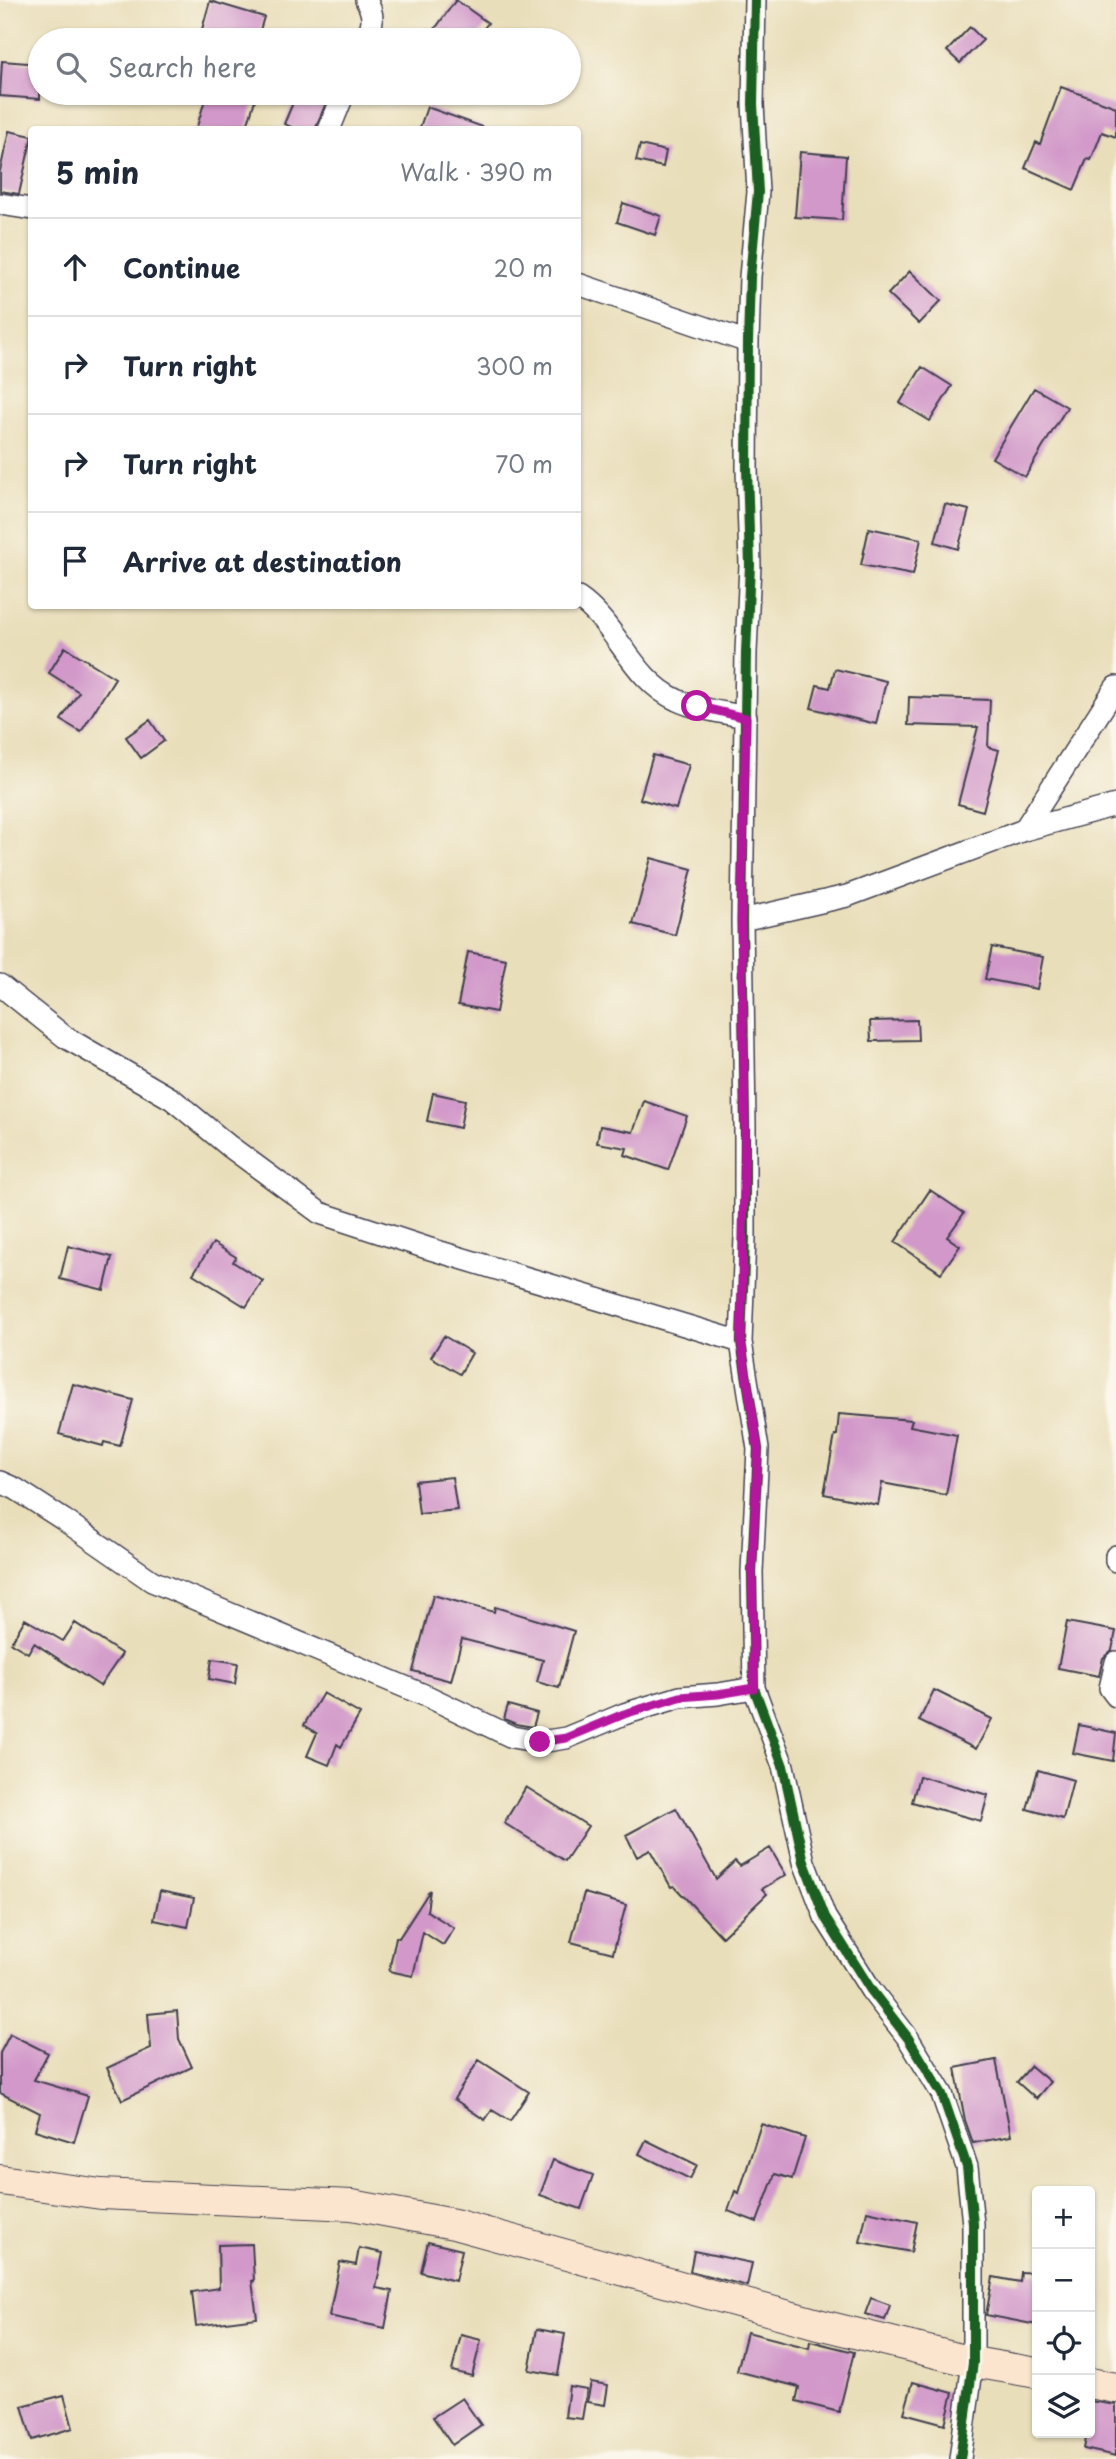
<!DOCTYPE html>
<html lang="en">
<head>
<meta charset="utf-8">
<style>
	body { margin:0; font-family:"Playpen Sans",sans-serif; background:#f6f6f7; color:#1f2937 }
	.controls { position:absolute; right:21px; bottom:21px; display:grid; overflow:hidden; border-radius:7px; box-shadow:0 2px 5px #0004 }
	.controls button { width:63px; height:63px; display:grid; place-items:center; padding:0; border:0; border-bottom:2px solid #e0e1e3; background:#fff; color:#1f2937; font:35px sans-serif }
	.stop { position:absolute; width:21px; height:21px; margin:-16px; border:5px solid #b5179e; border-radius:50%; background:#fff }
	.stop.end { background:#b5179e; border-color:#fff; box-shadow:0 2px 7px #0008 }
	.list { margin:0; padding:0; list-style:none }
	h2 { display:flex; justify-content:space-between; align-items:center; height:91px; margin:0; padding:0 28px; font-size:30px }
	h2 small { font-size:23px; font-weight:400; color:#747a83 }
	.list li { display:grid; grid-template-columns:46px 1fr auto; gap:21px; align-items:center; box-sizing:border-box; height:98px; padding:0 28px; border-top:2px solid #e0e1e3 }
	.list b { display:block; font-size:26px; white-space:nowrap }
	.list em { font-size:23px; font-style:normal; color:#747a83 }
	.icon { flex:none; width:38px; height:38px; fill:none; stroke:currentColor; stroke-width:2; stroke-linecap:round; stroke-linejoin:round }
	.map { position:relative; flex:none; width:1116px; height:2459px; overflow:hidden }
	.search { position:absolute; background:#fff; box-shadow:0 2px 5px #0004; left:28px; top:28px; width:553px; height:77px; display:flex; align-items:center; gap:18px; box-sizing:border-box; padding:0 24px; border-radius:38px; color:#747a83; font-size:26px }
	.panel { position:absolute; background:#fff; box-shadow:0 2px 5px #0004; left:28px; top:126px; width:553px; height:483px; border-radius:7px }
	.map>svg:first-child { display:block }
	.building { fill:#d198c9 }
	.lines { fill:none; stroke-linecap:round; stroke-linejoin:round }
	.street-casing { stroke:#403e4e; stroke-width:24 }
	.secondary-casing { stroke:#403e4e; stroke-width:32 }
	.street { stroke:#fff; stroke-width:21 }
	.secondary { stroke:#fce5cf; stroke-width:30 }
	.cycleway-casing { stroke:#fbf7ec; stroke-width:15 }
	.cycleway { stroke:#1b5e20; stroke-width:10 }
	.route { stroke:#b5179e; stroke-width:9 }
</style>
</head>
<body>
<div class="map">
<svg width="1116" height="2459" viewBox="0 0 1116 2459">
	<rect width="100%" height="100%" fill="#fbf7ec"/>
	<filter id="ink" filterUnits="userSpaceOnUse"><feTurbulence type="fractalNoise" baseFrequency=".0143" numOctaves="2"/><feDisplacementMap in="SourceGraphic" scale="14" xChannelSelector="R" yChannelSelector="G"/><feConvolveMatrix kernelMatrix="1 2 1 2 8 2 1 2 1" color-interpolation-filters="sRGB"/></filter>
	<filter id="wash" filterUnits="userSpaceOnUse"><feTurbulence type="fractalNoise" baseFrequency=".00686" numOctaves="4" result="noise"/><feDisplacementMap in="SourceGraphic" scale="28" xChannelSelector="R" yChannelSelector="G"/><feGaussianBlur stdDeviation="1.57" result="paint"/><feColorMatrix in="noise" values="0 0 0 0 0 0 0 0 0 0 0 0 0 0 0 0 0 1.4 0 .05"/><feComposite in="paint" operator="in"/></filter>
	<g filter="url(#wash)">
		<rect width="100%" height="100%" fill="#e9deba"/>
		<g id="blocks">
			<path class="building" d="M456,0L488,23L475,40H427Z
				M210,1L264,17L257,40H199Z
				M970,27L983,40L960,63L947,51Z
				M2,61L40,64V99L0,96Z
				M1061,87L1116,107V137L1102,132L1091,160L1087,159L1074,190L1025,168L1036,142L1040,144Z
				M207,93H257L246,130H196Z
				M297,93H330L315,130H299L284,124Z
				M427,107L483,127L482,130H419Z
				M9,131L32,136L19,194L0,191V171Z
				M640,145L666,151L663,167L636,161Z
				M800,152L846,156L842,220L795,217Z
				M623,203L661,216L655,235L617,222Z
				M910,271L941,301L919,324L888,294Z
				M922,367L952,386L930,421L900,403Z
				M1034,388L1067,407L1025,477L992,458Z
				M945,504L969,510L958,549L935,542Z
				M869,528L921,539L913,575L861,565Z
				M65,647L115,678L81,732L61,720L79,692L49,673Z
				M835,669L886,681L876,724L811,708L817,685L830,688Z
				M909,697L990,700L988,747L999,750L983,811L958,804L978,727L908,725Z
				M150,720L164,741L141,758L126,737Z
				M653,755L689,765L676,809L640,799Z
				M651,858L692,869L675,935L633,924Z
				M992,947L1043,957L1037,989L985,979Z
				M468,952L506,959L496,1012L458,1005Z
				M917,1020L918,1040L871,1041L870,1021Z
				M433,1093L465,1100L460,1128L427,1121Z
				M644,1101L687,1116L668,1170L625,1155L627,1148L597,1143L600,1126L633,1132Z
				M930,1190L964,1213L947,1237L960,1246L941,1273L895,1242Z
				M213,1243L236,1257L233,1262L263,1281L246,1307L193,1274Z
				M68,1246L112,1257L104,1290L60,1279Z
				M444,1336L472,1353L460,1374L431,1357Z
				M73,1384L133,1400L120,1446L104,1442L103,1446L59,1434Z
				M839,1414L912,1420L910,1426L957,1435L946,1495L882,1483L878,1505L824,1494L835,1435H837Z
				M452,1477L457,1510L419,1514L415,1481Z
				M433,1595L494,1612L495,1607L574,1631L559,1688L537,1682L543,1660L462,1639L451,1681L413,1671Z
				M25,1619L63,1641L75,1623L122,1654L100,1686L34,1643L28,1653L11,1643Z
				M1067,1622L1116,1631L1112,1650L1103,1658L1099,1676L1058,1668Z
				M212,1659L238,1663L235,1684L209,1679Z
				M934,1690L992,1719L976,1749L919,1721Z
				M323,1693L360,1714L341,1747L337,1744L329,1765L307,1756L317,1733L304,1725Z
				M508,1705L537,1713L533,1727L516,1724L504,1719Z
				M1079,1725L1116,1733L1113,1761L1073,1753Z
				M1038,1770L1073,1780L1063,1819L1027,1809Z
				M919,1776L988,1795L981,1821L912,1802Z
				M526,1787L588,1826L565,1861L504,1823Z
				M676,1808L716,1879L735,1861L740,1866L770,1848L786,1875L762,1889L767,1894L722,1937L674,1886L671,1887L650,1850L637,1857L626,1835Z
				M430,1890L427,1911L454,1928L443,1945L423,1932L413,1976L389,1971L396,1937L399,1938Z
				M160,1891L194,1898L188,1927L154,1920Z
				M584,1893L626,1905L613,1953L571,1942Z
				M177,2011L179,2039L192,2067L122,2100L107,2068L151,2048L148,2014Z
				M10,2034L48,2053L34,2080L88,2096L74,2142L35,2130L40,2113L0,2093V2053Z
				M479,2060L529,2092L510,2121L492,2110L485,2120L454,2099Z
				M996,2060L1011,2136L973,2143L965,2120L955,2068Z
				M1031,2066L1050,2082L1036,2099L1017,2082Z
				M761,2124L805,2138L792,2179L775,2174L757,2222L728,2211L735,2191L739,2193Z
				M646,2140L697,2165L690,2179L639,2154Z
				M553,2160L593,2175L581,2209L540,2195Z
				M867,2211L917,2222L911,2252L860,2242Z
				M428,2242L462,2250L455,2281L421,2272Z
				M252,2244L254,2281H252L257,2318L196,2326L192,2292L219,2288L218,2245Z
				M359,2248L383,2253L376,2288L392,2291L385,2328L329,2316L340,2262L356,2265Z
				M694,2251L752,2263L747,2286L690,2271Z
				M1021,2272L1037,2273V2325L986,2315L993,2277L1020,2282Z
				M871,2298L890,2305L885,2320L865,2314Z
				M537,2329L565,2334L558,2375L529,2370Z
				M747,2332L809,2348L810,2341L854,2352L839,2412L796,2401L799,2387L737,2371Z
				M461,2335L481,2340L472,2376L452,2371Z
				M591,2382L608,2385L605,2405L587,2402Z
				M913,2382L953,2393L945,2424L904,2413Z
				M569,2386L587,2389L582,2419L565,2417Z
				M64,2395L73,2428L32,2440L22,2406Z
				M462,2398L481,2425L452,2445L433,2417Z
				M1090,2401L1116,2405V2456L1084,2449L1087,2433H1090Z"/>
		</g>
	</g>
	<g filter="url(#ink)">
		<use href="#blocks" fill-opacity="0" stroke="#403e4e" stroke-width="2"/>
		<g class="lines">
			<defs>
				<path id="street" d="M366,0C375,16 373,24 366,40
					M755,0L753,104L758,192L750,277L748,342L747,469L750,565L746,652L742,920L745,1125V1237L741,1342L758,1449L752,1572L754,1688L783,1766L804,1862L825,1917L871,1990L908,2038L942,2094L967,2167L973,2224V2362L960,2459
					M329,130L344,93
					M0,204L32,209
					M578,284L748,342
					M578,598C617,624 632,680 677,700C698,710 724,712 746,717
					M1024,830L1116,687
					M742,920L847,896L1024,830L1116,805
					M0,985L65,1037L172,1099L229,1146L320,1213L427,1248L741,1342
					M0,1482L16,1489L64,1520L152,1581L429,1697L512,1737L540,1742L566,1738L624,1714L680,1697L718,1694L754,1688
					M1116,1556V1561
					M1116,1662L1110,1688L1116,1696"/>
				<path id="secondary" d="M0,2180L101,2194L352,2205L454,2224L818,2324L973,2362L1037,2373
					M1090,2383L1116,2388"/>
			</defs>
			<use href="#street" class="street-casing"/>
			<use href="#secondary" class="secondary-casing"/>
			<use href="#street" class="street"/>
			<use href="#secondary" class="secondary"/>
			<defs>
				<path id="cycleway" d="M755,0L753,104L758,192L750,277L748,342L747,469L750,565L746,652L742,920L745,1125V1237L741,1342L758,1449L752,1572L754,1688L783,1766L804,1862L825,1917L871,1990L908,2038L942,2094L967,2167L973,2224V2362L960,2459"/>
			</defs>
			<use href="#cycleway" class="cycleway-casing"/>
			<use href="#cycleway" class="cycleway"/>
		</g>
	</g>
	<g class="lines" filter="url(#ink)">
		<path class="route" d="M540,1742L566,1738L624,1714L680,1697L718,1694L754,1688L752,1572L758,1449L741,1342L745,1125L741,920L746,718L697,706"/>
	</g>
</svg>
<div class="controls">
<button>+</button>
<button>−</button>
<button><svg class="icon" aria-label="locate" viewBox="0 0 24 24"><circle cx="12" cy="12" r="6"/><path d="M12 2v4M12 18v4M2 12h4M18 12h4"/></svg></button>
<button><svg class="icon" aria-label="layers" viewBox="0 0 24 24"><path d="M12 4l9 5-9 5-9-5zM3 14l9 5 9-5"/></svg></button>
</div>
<div class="stop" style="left:697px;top:706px"></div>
<div class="stop end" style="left:540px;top:1742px"></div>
<div class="search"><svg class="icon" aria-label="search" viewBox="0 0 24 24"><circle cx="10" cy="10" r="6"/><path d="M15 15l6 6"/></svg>Search here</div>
<section class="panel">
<h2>5 min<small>Walk · 390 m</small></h2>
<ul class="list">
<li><svg class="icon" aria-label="ahead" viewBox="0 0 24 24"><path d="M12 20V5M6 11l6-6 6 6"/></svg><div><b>Continue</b></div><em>20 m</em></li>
<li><svg class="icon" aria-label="right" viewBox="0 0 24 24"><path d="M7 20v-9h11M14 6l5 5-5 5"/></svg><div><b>Turn right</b></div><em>300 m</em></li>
<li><svg class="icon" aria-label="right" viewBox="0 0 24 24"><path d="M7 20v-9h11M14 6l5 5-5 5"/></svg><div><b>Turn right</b></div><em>70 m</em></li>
<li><svg class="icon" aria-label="arrive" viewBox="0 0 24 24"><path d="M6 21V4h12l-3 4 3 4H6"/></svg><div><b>Arrive at destination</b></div></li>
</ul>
</section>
</div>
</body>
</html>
